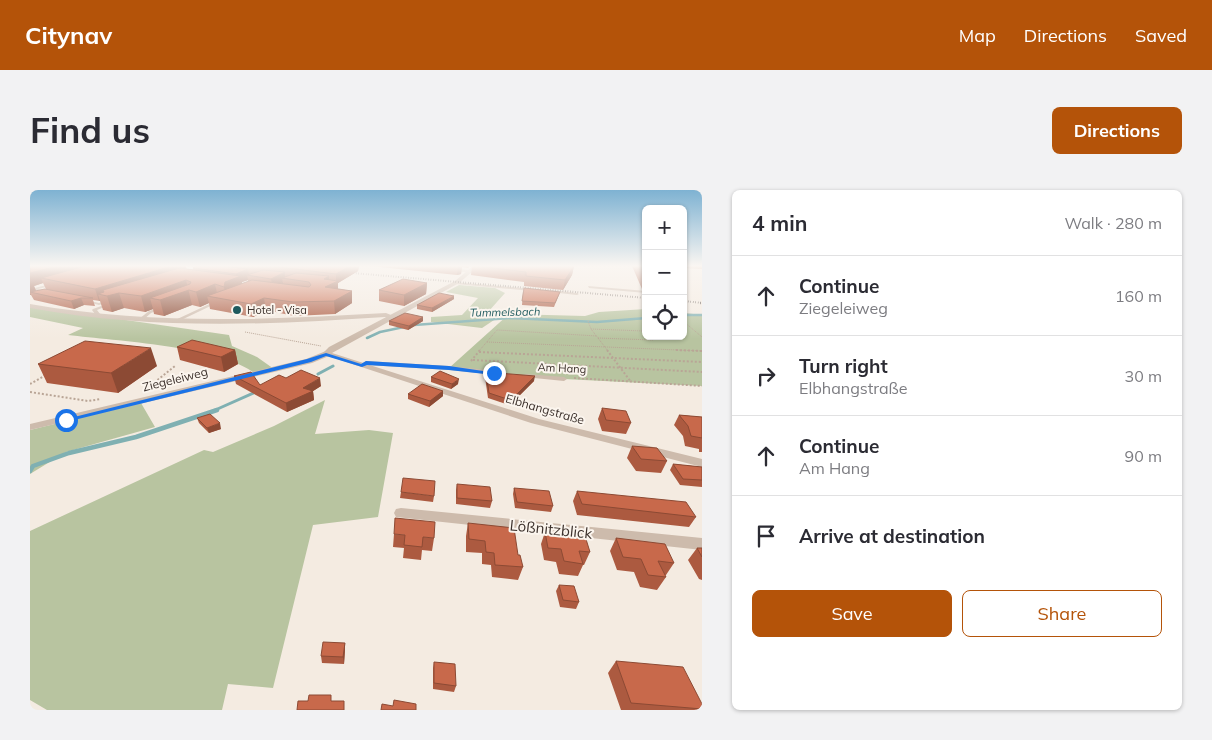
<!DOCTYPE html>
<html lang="en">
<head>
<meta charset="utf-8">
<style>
	body { margin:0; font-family:Mulish,sans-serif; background:#f2f2f3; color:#2b2b33 }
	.controls { position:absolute; right:15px; top:15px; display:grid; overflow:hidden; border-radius:8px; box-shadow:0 1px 4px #0004 }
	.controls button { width:45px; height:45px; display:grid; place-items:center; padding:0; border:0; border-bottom:1px solid #e1e1e2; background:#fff; color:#2b2b33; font:25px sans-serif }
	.stop { position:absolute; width:15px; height:15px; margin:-11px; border:4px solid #1a73e8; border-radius:50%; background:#fff }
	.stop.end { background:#1a73e8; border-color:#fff; box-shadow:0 1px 5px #0008 }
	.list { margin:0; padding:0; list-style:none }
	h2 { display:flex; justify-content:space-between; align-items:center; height:65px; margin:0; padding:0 20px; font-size:21px }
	h2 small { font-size:16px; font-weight:400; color:#7c7c81 }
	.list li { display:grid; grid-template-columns:32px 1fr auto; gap:15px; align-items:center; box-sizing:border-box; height:80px; padding:0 20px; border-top:1px solid #e1e1e2 }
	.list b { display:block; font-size:19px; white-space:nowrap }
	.list p { margin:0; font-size:16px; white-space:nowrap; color:#7c7c81 }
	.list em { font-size:16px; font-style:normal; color:#7c7c81 }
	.actions { display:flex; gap:10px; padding:15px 20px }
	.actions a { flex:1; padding:11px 0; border:1px solid #b45309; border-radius:8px; text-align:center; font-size:18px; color:#b45309 }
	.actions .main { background:#b45309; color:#fff }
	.icon { flex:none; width:28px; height:28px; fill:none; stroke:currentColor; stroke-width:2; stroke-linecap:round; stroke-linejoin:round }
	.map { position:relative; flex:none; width:672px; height:520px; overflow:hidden; border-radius:8px }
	header { display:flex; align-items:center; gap:30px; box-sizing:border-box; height:70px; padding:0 25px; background:#b45309; color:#fff }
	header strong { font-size:24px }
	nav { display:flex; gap:28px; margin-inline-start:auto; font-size:18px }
	.intro { display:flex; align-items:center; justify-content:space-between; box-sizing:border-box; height:120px; padding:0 30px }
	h1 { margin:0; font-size:35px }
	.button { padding:12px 22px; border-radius:8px; background:#b45309; color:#fff; font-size:18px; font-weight:700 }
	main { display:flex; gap:30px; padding:0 30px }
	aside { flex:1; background:#fff; border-radius:8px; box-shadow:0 1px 4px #0004 }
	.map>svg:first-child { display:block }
	.green { fill:#b8c4a0 }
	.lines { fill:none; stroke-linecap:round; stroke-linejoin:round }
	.stream-far2 { stroke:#7fb0b2; stroke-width:2.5 }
	.stream-far1 { stroke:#7fb0b2; stroke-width:3 }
	.stream { stroke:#7fb0b2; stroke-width:4.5 }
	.path-far1 { stroke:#b9a596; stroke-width:1; stroke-dasharray:1 1; stroke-linecap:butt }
	.path { stroke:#b9a596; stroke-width:2; stroke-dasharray:2 2; stroke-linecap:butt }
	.service { fill:#cdbbac; fill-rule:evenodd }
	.minor { fill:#cdbbac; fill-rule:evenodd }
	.tertiary { fill:#cdbbac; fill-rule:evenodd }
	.rail-far1 { stroke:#3b302b; stroke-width:2; stroke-dasharray:0.5 2; stroke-linecap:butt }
	.rail { stroke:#3b302b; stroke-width:2.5; stroke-dasharray:0.5 2.5; stroke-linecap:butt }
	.wall { fill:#ac5a40; fill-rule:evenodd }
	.shaded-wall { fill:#8c4a34 }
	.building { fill:#c8694b; stroke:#8c4a34 }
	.route { fill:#1a73e8 }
	.poi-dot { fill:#1f5a5e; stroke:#fbf5ee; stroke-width:2 }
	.labels { text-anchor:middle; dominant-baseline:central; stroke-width:4; stroke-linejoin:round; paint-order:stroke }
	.far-poi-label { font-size:11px; fill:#3b302b; stroke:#fbf5ee; text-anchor:start }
	.far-water-label { font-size:11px; font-style:italic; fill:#1f5a5e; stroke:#fbf5ee }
	.far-street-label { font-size:11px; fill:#3b302b; stroke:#fbf5ee }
	.street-label { font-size:12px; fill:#3b302b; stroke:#fbf5ee }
	.near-street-label { font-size:15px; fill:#3b302b; stroke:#fbf5ee }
</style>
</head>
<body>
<header>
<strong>Citynav</strong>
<nav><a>Map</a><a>Directions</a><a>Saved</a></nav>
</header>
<div class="intro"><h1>Find us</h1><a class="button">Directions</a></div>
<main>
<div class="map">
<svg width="672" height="520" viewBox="0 0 672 520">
	<rect width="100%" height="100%" fill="#f4ebe1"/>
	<path class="green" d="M429,95L465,98L475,103L458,122L470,126L452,138L401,132V127L432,125L448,108L416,102Z
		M0,116L199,145L202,156L227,167L244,179L226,184C190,156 86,151 38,145L53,138L0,127Z
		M616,119V146H653V120L655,123L672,125V196L534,189L419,178L479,124L555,126L569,122Z
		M295,210L285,244L339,240L363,243L348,327L283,335L243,498L198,494L192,520H17L0,510V341L174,260L183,262L244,236Z
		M111,213L125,237L36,262L0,284V240Z"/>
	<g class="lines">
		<path class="stream-far2" d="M653,125H672
			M384,135L480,128L567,132L616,128
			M337,148L350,142L374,137"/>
		<path class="stream-far1" d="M288,184L303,176
			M183,221L228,201"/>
		<path class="stream" d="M0,281L3,276L39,263L106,247L187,220"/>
		<path class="path-far1" d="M558,131L561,139L578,161
			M653,131L672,147
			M561,139L614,141L616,143
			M215,142L291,156
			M568,148L623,150L619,146
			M457,152L672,161
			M449,161L467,140L567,146"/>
		<path class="path" d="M577,160L601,192
			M646,160L672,161
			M449,162L672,172
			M443,170L672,182
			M441,171L450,160
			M544,188L672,196
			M0,194L16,185
			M115,200L145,176
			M0,202L58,211L71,209"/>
		<path class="service" d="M424,92L502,99L504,100L502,101L425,94Z
			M24,93L25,95L8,99L19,101V103L1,99Z
			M558,96L616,101V103L559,98Z
			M521,100L547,103L549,104L547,105L520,102Z
			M81,109H82V111L69,115L54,111L56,110L69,113Z
			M188,110L191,111L147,132L143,131Z
			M74,115L77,116L67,120L70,124L67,127H63V126L65,124L62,120L63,119Z
			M133,116L135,117L134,118L121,123L113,130L109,129L119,121Z
			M336,171L419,176L467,181L470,183L467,185L419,180L337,175L334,177H330V175Z
			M496,184L534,187L537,189L534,191L494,187V185Z"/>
		<path class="minor" d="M386,76H410L445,81L442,83Z
			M0,114C121,135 234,130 356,123L366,127L362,129L355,127C234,135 121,140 0,118Z
			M296,161L299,162V166L282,173L0,240V234L276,169Z
			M371,318L672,348V360L366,327L364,323L366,319Z"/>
		<path class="tertiary" d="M443,76H449L429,93L302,163L509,229L672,269V277L501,233L292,164L299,157L425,91Z"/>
		<path class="rail-far1" d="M311,82L616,108
			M653,111L672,113"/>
		<path class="rail" d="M670,113H672"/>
	</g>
	<path class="wall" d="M0,76H156V79L163,80V78L166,76H329L328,81L308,93V99L322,101V113L305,124L264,126L236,120L223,127L180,119L179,113L170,117L162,115L134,126L124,124L123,119L115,122L94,118L82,122L73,120L70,111L63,110L65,116L54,115L44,119L4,110L1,105H0ZM218,90V92L212,94V92ZM13,93L16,99L6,101L4,96Z
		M340,76H440L438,78L432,77L431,84L427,85Z
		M442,76H544L542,85L533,100L494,96V92L441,85Z
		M602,76H616V99H612Z
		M653,76H672V79L653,78Z
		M397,93L396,104L374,116L349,111V100Z
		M493,102H530L524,117L492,115Z
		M424,109L402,122L387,119V115Z
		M393,127V131L378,140L359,135V131Z
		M147,157L205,160L208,174L194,182L150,170Z
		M8,174L127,176L88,203L17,193Z
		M456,182L504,191L483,212L479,211L476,214L458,208L455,187Z
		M204,186L230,195L256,188L291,196L283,201L284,210L257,222L206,194Z
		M401,187L428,194L421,199L401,192Z
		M413,201V206L399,217L378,209V204Z
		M572,218L601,233L596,244L572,241L568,229Z
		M649,225L672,227V262H669V259L655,256L653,246L644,235Z
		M167,228L191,239L179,243L169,233Z
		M602,256L637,271L631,283L606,281L597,268Z
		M643,274L672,277V297L650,295L640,280Z
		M427,294L462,311L460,318L426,314V300Z
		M484,298L523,316L521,322L485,318L483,304Z
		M547,301L666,327L659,337L547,325L543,311Z
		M371,302L404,306L403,312L370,308Z
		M438,333L488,365L493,377L488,390L462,387L461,375L452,374V363L436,362V346Z
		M515,342L560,362L554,375H553L548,386L529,384L526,372L514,370L511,354Z
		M364,344L404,348L402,361L392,360L391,370L373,368L374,358L363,357Z
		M586,348L644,373L636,385H635L636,387L627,400L610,397L604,382L587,380L580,361Z
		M667,358H672V390L669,389L658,370Z
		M529,395L549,412L546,419L530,417L526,401Z
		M315,453V459L314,474L292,473L291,466Z
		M586,471L672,514V520H591L578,483Z
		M404,472L426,496L424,502L403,499V478Z"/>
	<path class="shaded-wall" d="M28,76H77L11,88L13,93L4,96L7,103L0,102L1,105H0V83Z
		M142,76H156L157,83L89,103L94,118L82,122L77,106L68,104L70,111H69L65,99Z
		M320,76H329L328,81L308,93V102L295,109L294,89L299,86V95L306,91V84Z
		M428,76H432L431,84L427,85Z
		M544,76L542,85L533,100L535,90Z
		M218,79L219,85H217L218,90L212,92L213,100L196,109L194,97L195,92L207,87L206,84Z
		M255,82V89L252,88L253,94L243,99L241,89Z
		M156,90L162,115L134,126L130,110L120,108L123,119L115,122L111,106Z
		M397,93L396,104L374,116V105Z
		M185,94L188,108L177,106L179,113L170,117L166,102Z
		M322,101V113L305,124L304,111Z
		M424,106V109L402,122V118Z
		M51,108L54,115L44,119L41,111Z
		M234,108L236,120L223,127L221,114Z
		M393,127V131L378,140L379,136Z
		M121,158L127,176L88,203L81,183Z
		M205,160L208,174L194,182L191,167Z
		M505,186L504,191L483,212L484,207Z
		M290,188L291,196L280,203L283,201L284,210L257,222L256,213L273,198Z
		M429,189L428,194L421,199L422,194Z
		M413,201V206L399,217L400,211Z
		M480,206L479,211L476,214L477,209Z
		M190,233L191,239L179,243L177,238Z
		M315,453V459L314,474L313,467Z"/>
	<path class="building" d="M0,76H28L0,83Z
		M55,76H142L65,99L11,88Z
		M166,76H193L218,79L206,84L163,78Z
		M240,76H320L306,84Z
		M446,76H544L535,90L496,86V82Z
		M612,76H616V83Z
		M149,78L211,86L195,92L194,97L185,94L166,102L159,100L130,110L120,108L160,94L161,92L156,90L111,106L89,103L77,106L68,104L74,102L73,100Z
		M233,80L255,82L241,89L217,85Z
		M266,83L299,86L294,89L308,91L295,97L322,101L304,111L263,112L234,108L221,114L177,106L222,90L279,97L281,95L279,92L252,88Z
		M373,89L397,93L374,105L349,100Z
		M494,98L530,102L525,113L492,111Z
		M15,99L63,108H51L41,111L0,102Z
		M409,103L424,106L402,118L387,115Z
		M375,123L393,127L379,136L359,131Z
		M162,150L205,160L191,167L147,157Z
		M55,151L121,158L81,183L8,174Z
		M271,180L290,188L273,198L283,201L256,213L204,186L221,182L230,195L249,185L256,188Z
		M410,181L429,189L422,194L401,187Z
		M456,182L505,186L484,207L480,206L477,209L459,203Z
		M392,194L413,201L400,211L378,204Z
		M572,218L596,221L601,233L576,230Z
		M180,224L190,233L177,238L167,228Z
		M649,225L672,227V248L661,246L658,236Z
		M602,256L627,258L637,271L611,269Z
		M643,274L672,277V290L653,289Z
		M373,288L405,291L404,306L371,302Z
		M427,294L460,297L462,311L427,308Z
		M484,298L519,301L523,316L487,312Z
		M547,301L656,312L666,327L552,314Z
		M365,328L405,332L404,348L393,347L392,357L374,355L375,345L364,344Z
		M438,333L484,338L488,365H490L493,377L465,375L464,363L456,362L455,351L439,349Z
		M515,342L555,346L560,362L549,361L553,374L534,371L531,359L518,358Z
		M586,348L635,354L644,373L628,371L636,387L618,385L611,369L593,367Z
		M667,358H672V367Z
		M529,395L544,396L549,412L533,410Z
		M293,452L315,453L313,467L291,466Z
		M586,471L653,477L672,514V519L601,513Z
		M404,472L425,474L426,496L404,493Z
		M279,505H301V511H314V520H267L268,511H278Z
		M364,510L386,514V520H351L352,514L363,516Z"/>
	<linearGradient id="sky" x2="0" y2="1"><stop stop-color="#7eb2d2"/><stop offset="0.51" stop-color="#faf6f2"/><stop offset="1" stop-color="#faf6f2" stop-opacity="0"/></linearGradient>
	<rect width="672" height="149" fill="url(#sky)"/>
	<path class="route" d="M296,163L331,174L336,171L419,176L467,183L464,185L419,180L337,175L332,177L296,166L281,172L36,232L32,230L277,169Z"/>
	<circle class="poi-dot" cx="207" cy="120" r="5"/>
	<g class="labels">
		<g class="far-poi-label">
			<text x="217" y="120">Hotel - Visa</text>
		</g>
		<g class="far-water-label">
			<text transform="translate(475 122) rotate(-1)">Tummelsbach</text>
		</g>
		<g class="far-street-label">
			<text transform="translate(532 178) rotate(3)">Am Hang</text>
		</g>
		<g class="street-label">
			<text transform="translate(145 189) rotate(-14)">Ziegeleiweg</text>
			<text transform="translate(515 219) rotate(16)">Elbhangstraße</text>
		</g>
		<g class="near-street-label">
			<text transform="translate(521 339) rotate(6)">Lößnitzblick</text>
		</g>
	</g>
</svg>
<div class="controls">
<button>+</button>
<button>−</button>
<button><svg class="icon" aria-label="locate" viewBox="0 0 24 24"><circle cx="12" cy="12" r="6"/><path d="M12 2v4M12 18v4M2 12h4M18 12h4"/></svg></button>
</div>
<div class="stop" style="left:36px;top:230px"></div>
<div class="stop end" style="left:464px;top:183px"></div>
</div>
<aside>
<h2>4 min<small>Walk · 280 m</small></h2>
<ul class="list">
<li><svg class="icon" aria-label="ahead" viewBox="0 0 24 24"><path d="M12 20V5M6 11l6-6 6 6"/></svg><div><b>Continue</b><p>Ziegeleiweg</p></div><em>160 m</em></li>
<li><svg class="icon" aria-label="right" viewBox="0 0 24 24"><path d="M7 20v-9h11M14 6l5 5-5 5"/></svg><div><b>Turn right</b><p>Elbhangstraße</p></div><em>30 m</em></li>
<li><svg class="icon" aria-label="ahead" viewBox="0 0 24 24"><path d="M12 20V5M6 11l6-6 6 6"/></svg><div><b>Continue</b><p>Am Hang</p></div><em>90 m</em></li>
<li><svg class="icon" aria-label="arrive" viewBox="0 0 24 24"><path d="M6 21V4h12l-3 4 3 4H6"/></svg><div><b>Arrive at destination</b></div></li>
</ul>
<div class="actions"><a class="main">Save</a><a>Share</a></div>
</aside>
</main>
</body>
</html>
